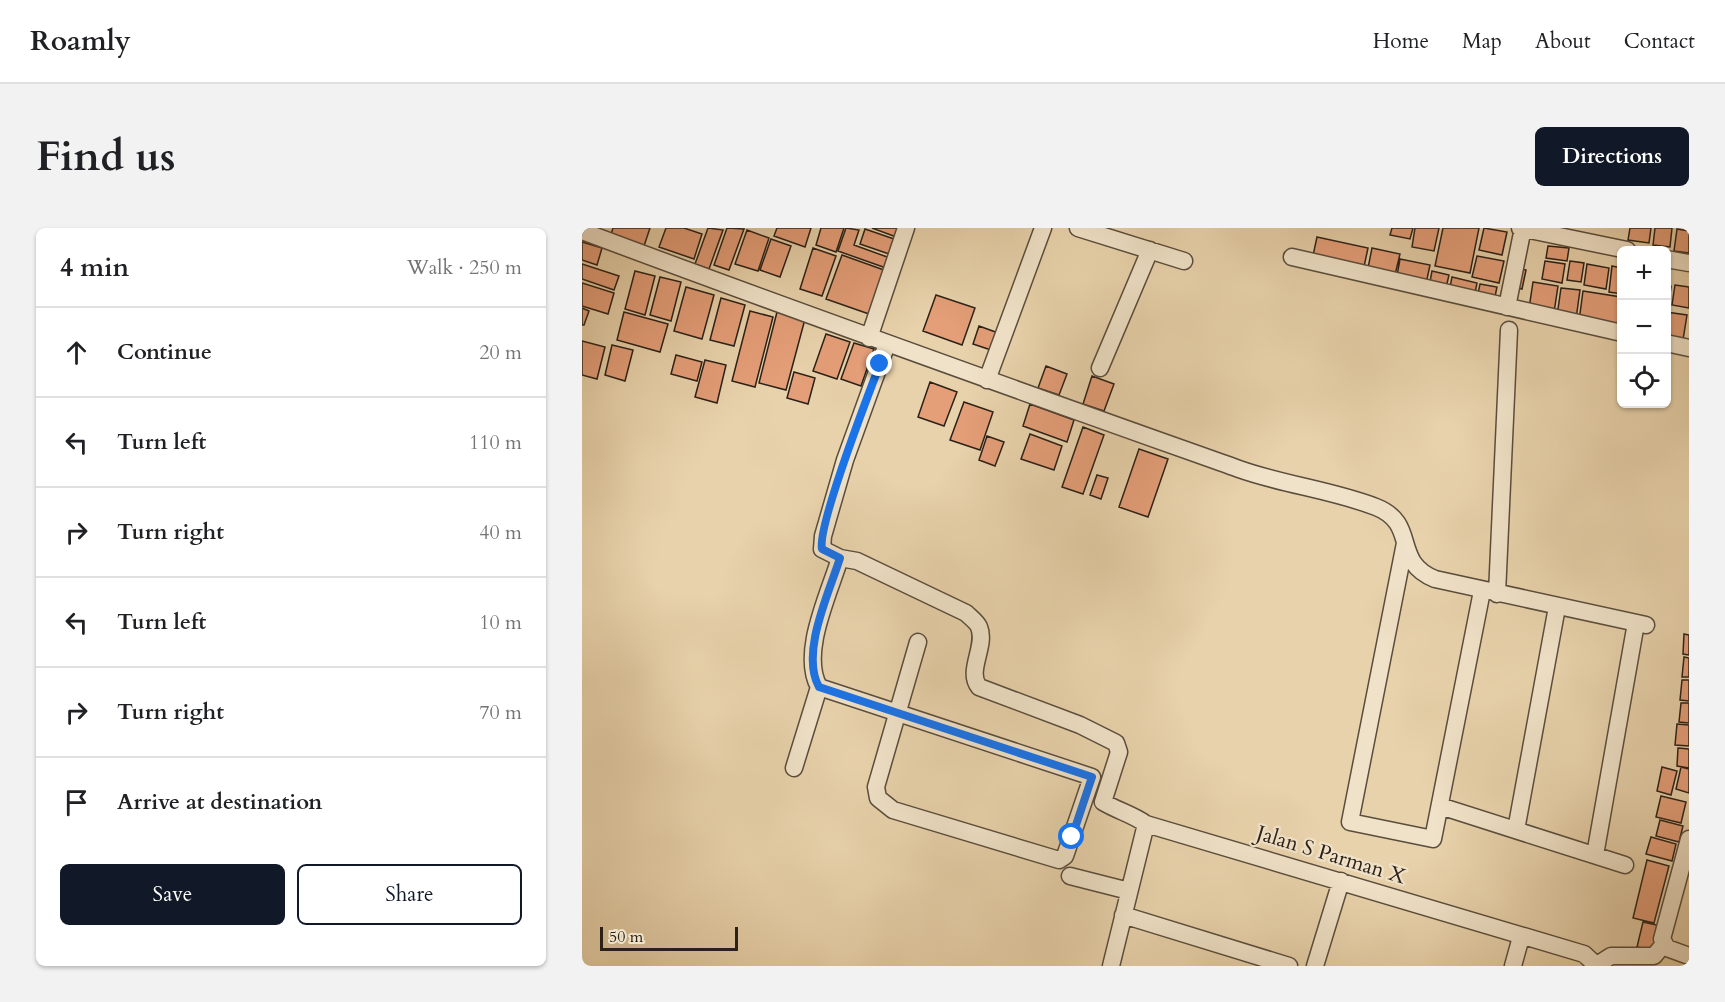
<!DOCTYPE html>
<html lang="en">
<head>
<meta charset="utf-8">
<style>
	body { margin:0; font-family:Cardo,serif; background:#f2f2f2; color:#202124 }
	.controls { position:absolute; right:18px; top:18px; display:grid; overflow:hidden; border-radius:9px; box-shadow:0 2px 4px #0004 }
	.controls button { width:54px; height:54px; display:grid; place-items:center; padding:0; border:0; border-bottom:2px solid #e0e0e0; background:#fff; color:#202124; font:30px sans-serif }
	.scale { position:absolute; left:18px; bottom:15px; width:138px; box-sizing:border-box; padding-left:6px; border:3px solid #2b2118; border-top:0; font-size:16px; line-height:21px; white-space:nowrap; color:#2b2118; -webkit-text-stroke:4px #f0e2c8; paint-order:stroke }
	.stop { position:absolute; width:18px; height:18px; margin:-14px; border:4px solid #1a73e8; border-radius:50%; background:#fff }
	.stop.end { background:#1a73e8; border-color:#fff; box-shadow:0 2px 6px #0008 }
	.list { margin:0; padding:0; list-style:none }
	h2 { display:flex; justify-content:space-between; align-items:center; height:78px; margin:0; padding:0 24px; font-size:26px }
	h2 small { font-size:20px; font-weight:400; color:#757577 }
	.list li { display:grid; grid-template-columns:39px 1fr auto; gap:18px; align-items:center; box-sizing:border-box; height:90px; padding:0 24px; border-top:2px solid #e0e0e0 }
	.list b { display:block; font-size:22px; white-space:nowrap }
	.list em { font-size:20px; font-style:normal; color:#757577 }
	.actions { display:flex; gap:12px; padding:18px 24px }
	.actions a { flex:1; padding:14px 0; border:2px solid #111827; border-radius:9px; text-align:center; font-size:21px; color:#111827 }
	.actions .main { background:#111827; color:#fff }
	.icon { flex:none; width:33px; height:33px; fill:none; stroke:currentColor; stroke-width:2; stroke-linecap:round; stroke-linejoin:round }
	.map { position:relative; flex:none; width:1107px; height:738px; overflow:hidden; border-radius:9px }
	header { display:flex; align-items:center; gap:36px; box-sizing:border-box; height:84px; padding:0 30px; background:#fff; border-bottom:2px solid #e0e0e0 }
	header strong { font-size:28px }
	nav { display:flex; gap:33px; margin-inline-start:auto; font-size:21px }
	.intro { display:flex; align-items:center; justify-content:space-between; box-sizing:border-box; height:144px; padding:0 36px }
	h1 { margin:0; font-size:42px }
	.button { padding:15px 27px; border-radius:9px; background:#111827; color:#fff; font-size:21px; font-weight:700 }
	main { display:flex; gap:36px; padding:0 36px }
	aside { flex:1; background:#fff; border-radius:9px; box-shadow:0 2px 4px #0004 }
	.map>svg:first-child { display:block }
	.building { fill:#e49e78; stroke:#2b2118; stroke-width:1.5 }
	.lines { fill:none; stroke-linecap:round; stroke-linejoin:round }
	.minor-casing { stroke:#5a4d3d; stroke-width:19 }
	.minor { stroke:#f0e2c8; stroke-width:16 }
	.route { stroke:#1a73e8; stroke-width:8 }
	.labels { text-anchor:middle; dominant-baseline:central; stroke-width:4.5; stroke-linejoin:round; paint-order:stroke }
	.street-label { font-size:21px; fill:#2b2118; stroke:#f0e2c8 }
</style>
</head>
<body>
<header>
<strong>Roamly</strong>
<nav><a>Home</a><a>Map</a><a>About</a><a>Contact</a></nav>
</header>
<div class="intro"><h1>Find us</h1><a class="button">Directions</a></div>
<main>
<aside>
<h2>4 min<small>Walk · 250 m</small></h2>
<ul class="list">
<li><svg class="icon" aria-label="ahead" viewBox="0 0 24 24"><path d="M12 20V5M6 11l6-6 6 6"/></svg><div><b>Continue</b></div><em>20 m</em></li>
<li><svg class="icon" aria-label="left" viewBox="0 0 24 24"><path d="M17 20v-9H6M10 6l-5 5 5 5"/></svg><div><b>Turn left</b></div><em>110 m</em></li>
<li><svg class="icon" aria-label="right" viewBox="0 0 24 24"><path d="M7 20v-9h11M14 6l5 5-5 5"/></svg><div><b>Turn right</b></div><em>40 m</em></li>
<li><svg class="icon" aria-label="left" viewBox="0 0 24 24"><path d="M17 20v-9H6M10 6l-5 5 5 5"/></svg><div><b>Turn left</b></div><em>10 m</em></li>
<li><svg class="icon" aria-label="right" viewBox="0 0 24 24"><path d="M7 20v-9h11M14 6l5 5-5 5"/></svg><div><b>Turn right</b></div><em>70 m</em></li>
<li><svg class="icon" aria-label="arrive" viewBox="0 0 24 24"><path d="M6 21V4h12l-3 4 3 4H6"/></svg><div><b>Arrive at destination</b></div></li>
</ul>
<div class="actions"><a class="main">Save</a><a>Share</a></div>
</aside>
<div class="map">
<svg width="1107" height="738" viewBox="0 0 1107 738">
	<rect width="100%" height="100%" fill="#e8d2ab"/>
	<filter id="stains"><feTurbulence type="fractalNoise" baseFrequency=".00333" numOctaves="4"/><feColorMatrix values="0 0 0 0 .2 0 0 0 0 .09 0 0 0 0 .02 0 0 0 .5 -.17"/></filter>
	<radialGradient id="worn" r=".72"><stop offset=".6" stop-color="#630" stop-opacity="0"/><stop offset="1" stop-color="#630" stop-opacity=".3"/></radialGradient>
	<path class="building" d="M31,0H68L61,21L28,10Z
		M84,0H102L120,6L112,31L77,19Z
		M126,0L141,2L127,41L113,36Z
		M145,0L162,1L147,42L132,37Z
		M195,0H229L223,19L192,8Z
		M239,0H262L254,24L234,17Z
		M264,0L277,2L272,17L308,30L304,40L256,23Z
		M290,0H320L317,10Z
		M810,0H831L828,11L808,7Z
		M833,0H857L852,23L830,19Z
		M861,0H897L888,45L853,38Z
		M902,0L925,4L920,27L897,22Z
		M1048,0H1069L1067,15L1046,12Z
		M1073,0H1090L1088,19L1071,17Z
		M283,1L315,12L310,27L278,16Z
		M1095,1L1107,3V25L1092,23Z
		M165,2L187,10L176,43L153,36Z
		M735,9L786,20L780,48L729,37Z
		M189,11L209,18L198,49L178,42Z
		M0,14L20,20L15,37L0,32Z
		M966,18L987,20L985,33L964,30Z
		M231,20L254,28L240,68L218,61Z
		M790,20L818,26L812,51L785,45Z
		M260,27L302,42L287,86L244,71Z
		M895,28L922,33L917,55L890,49Z
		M818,31L848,37L842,65L813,59Z
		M963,33L983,36L980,55L960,51Z
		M988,33L1002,35L999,54L985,52Z
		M0,36L37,48L32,62L0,51Z
		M1005,36L1027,40L1024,61L1002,57Z
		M926,38L944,42L940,61L922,57Z
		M1030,38L1040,40V66L1027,64Z
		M53,43L73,48L63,87L43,81Z
		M850,43L867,47L862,68L846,64Z
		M78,49L99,54L89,93L68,87Z
		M870,49L895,55L891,75L866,70Z
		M951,54L976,58L971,91L946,87Z
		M0,55L32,65L26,86L0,78Z
		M898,56L915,59L911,78L894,75Z
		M1084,57L1089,58L1087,75H1084Z
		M1093,57L1107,59V80L1090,77Z
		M104,59L132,67L120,111L92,103Z
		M979,60L998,62L994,91L975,88Z
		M1001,63L1039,69L1035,98L997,93Z
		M354,67L393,80L380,117L341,103Z
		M139,70L163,77L152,118L128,112Z
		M0,80L7,83L2,97H0Z
		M168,83L191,89L173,159L150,153Z
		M42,84L86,96L78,124L35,112Z
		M195,84L223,91L204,162L177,155Z
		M1084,84L1105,87L1100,118L1084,116Z
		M397,98L419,106L412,123L391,116Z
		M244,106L268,114L255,151L231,143Z
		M0,113L23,119L15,151L0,147Z
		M272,115L292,121L279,158L259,151Z
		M30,117L51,122L43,153L23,147Z
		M94,127L120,134L115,153L89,146Z
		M123,132L144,137L135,175L113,169Z
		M464,138L485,146L477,167L456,160Z
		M212,144L233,150L226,176L205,170Z
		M510,148L532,156L522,183L501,176Z
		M348,154L375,164L362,198L336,189Z
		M382,174L411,184L398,222L368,212Z
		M448,176L492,192L485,214L441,198Z
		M501,199L522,207L501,266L480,259Z
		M448,206L480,218L472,242L439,231Z
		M405,208L422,214L413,238L397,232Z
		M557,221L586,231L566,289L537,279Z
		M515,247L526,250L519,271L508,267Z
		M1102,406L1107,407V427L1101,426Z
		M1102,429L1107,430V449H1100Z
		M1100,452H1107V473L1098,472Z
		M1099,475H1107V495L1097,494Z
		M1095,496L1107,497V518L1093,517Z
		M1096,520L1107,521V540L1095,538Z
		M1080,539L1095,543L1089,567L1075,563Z
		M1099,539L1107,541V565L1094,561Z
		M1079,568L1104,574L1099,595L1074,589Z
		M1078,592L1101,598L1097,614L1074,608Z
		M1069,609L1094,616L1090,633L1064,626Z
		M1065,632L1087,638L1072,695L1051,690Z
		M1061,694L1079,698L1073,723L1055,719Z"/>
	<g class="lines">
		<defs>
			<path id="minor" d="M496,0L602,33
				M938,0L1045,22
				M0,3C218,85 438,163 657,241C702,257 750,262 794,279C837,296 809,333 853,351L1064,397
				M710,29L1040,105
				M1084,31L1107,35
				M925,79L941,0
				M287,110L324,0
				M1084,115L1107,120
				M305,116L263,232L241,308L240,321L258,330L275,333L384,385C388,389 395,394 397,399C405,418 384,443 397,459L498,497L534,515L537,524L521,574C536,583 550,586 564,596L1002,726L1015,738
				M518,140L568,22
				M405,152L461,0
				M823,315L768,594L851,611L900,363
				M258,330C247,366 218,425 237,459L510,549L483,628L477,632L311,582L296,570L294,559L336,414
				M915,366L927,102
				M212,540L237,459
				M858,578L1043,637
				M934,602L975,379
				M1107,611L1080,711L1085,720L1107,728
				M1013,627L1054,395
				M488,648L547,663
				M541,687L707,738
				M1015,737L1029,728H1072L1082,716
				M529,738L564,596
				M733,738L759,653
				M931,738L939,709"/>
		</defs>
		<use href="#minor" class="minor-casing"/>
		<use href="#minor" class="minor"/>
	</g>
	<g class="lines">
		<path class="route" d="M298,136C287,165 235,298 240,321L258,330C247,365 218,425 237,459L510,549L490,609"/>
	</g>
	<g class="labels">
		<g class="street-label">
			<text transform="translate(749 627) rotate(17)">Jalan S Parman X</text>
		</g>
	</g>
	<rect width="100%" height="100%" filter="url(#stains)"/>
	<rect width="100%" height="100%" fill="url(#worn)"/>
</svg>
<div class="controls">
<button>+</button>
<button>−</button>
<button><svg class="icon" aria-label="locate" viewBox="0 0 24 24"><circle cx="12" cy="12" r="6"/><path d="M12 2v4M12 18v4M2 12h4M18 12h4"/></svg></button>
</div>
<div class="scale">50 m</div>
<div class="stop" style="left:490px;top:609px"></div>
<div class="stop end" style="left:298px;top:136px"></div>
</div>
</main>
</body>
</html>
